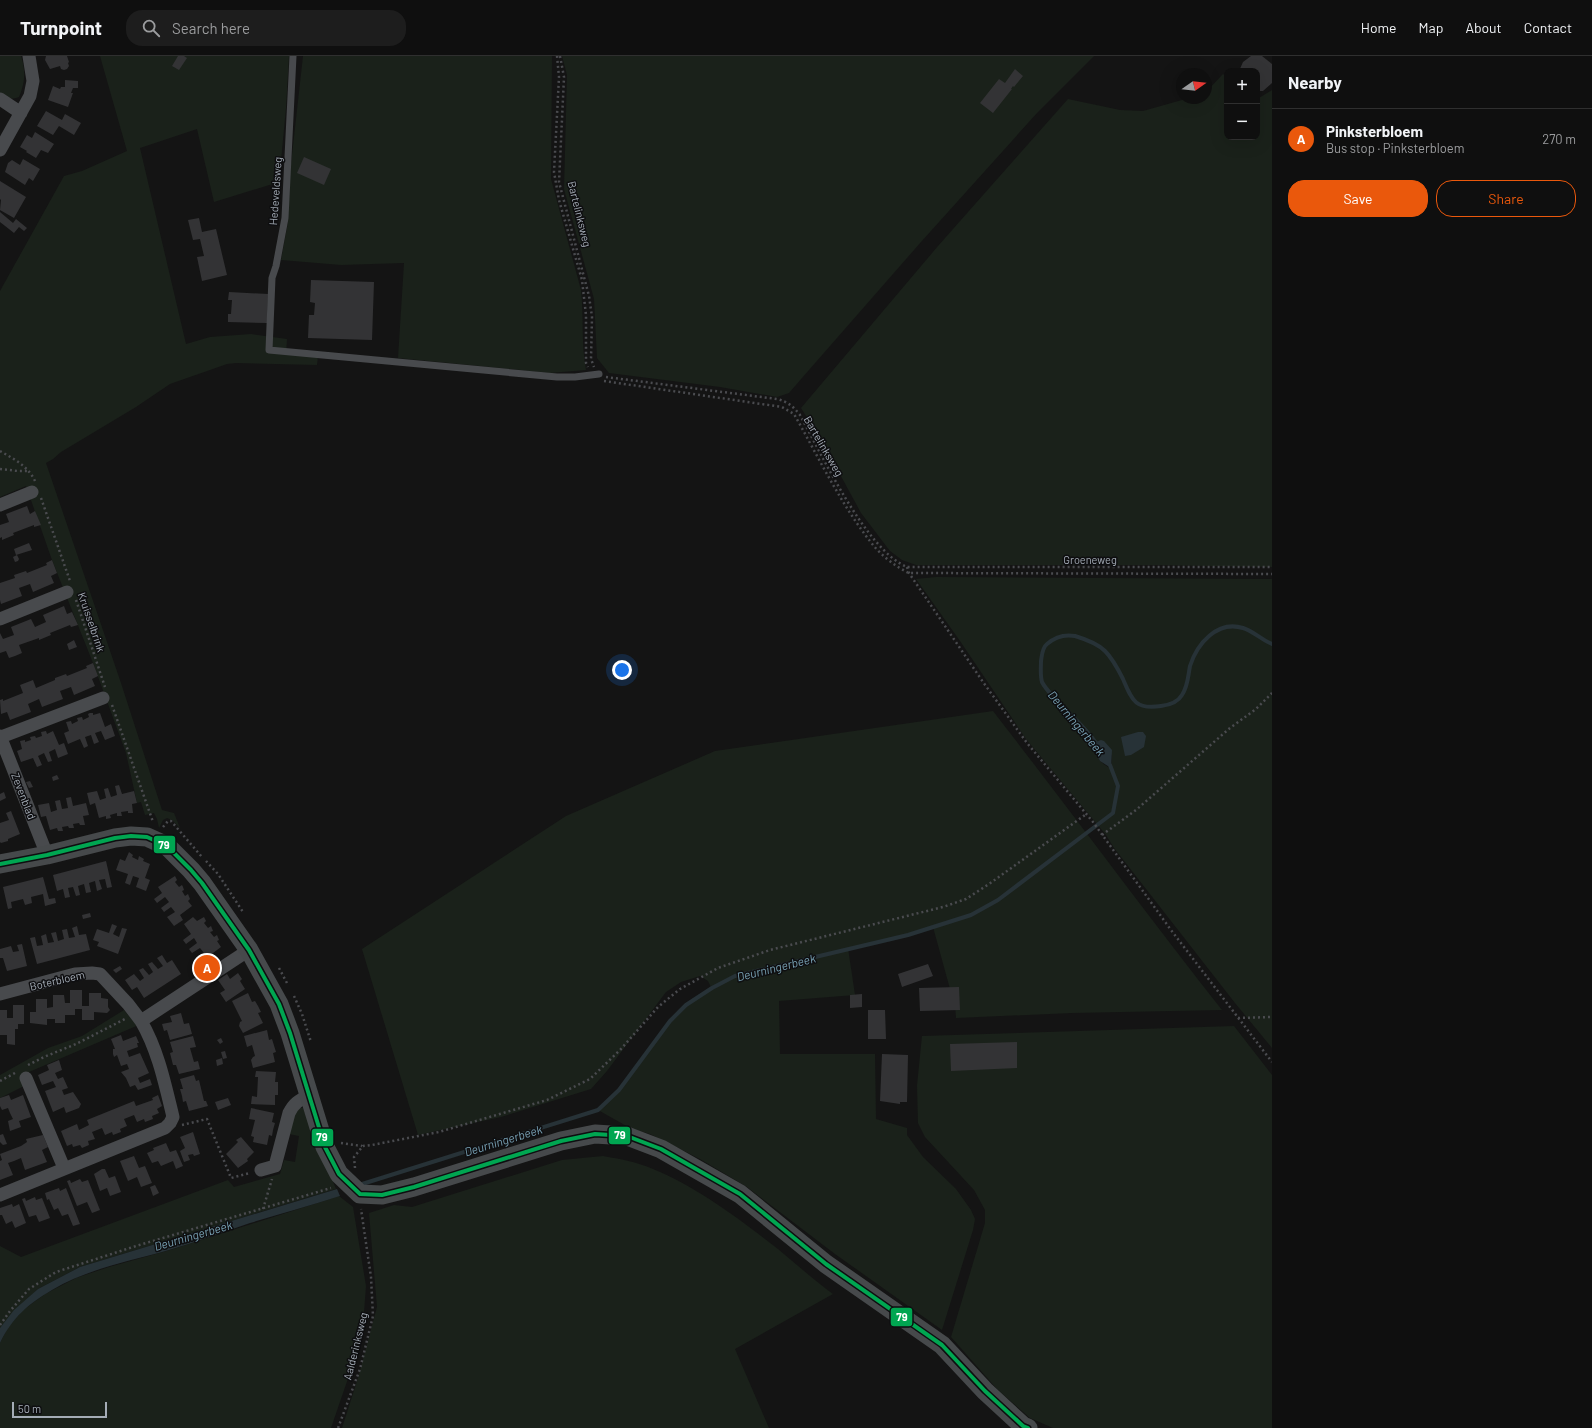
<!DOCTYPE html>
<html lang="en">
<head>
<meta charset="utf-8">
<style>
	body { margin:0; font-family:Barlow,sans-serif; background:#1d1d1d; color:#f1f3f6 }
	.controls { position:absolute; right:12px; top:12px; display:grid; overflow:hidden; border-radius:8px; box-shadow:0 4px 16px #0002 }
	.controls button { width:36px; height:36px; display:grid; place-items:center; padding:0; border:0; border-bottom:1px solid #2f2f2f; background:#0f0f0f; color:#f1f3f6; font:20px sans-serif }
	.compass { position:absolute; left:1176px; top:12px; width:36px; height:36px; border-radius:50%; background:#0f0f0f; box-shadow:0 4px 16px #0002; rotate:76deg }
	.scale { position:absolute; left:12px; bottom:10px; width:95px; box-sizing:border-box; padding-left:4px; border:2px solid #a4acb6; border-top:0; font-size:11px; line-height:14px; white-space:nowrap; color:#a4acb6; -webkit-text-stroke:3px #0e0e10; paint-order:stroke }
	.you { position:absolute; left:622px; top:614px; width:14px; height:14px; margin:-10px; border:3px solid #fff; border-radius:50%; background:#1a73e8; box-shadow:0 0 0 6px #1a73e833 }
	.badge { display:grid; place-items:center; width:26px; height:26px; border-radius:50%; background:#ea580c; color:#fff; font-size:13px; font-weight:700 }
	.pin { position:absolute; translate:-50% -50%; border:2px solid #fff; box-shadow:0 1px 4px #0006 }
	.list { margin:0; padding:0; list-style:none }
	h2 { display:flex; justify-content:space-between; align-items:center; height:52px; margin:0; padding:0 16px; font-size:17px }
	h2 small { font-size:13px; font-weight:400; color:#9b9c9e }
	.list li { display:grid; grid-template-columns:26px 1fr auto; gap:12px; align-items:center; box-sizing:border-box; height:60px; padding:0 16px; border-top:1px solid #2f2f2f }
	.list b { display:block; font-size:15px; white-space:nowrap }
	.list p { margin:0; font-size:13px; white-space:nowrap; color:#9b9c9e }
	.list em { font-size:13px; font-style:normal; color:#9b9c9e }
	.actions { display:flex; gap:8px; padding:12px 16px }
	.actions a { flex:1; padding:9px 0; border:1px solid #ea580c; border-radius:16px; text-align:center; font-size:14px; color:#ea580c }
	.actions .main { background:#ea580c; color:#fff }
	.icon { flex:none; width:22px; height:22px; fill:none; stroke:currentColor; stroke-width:2; stroke-linecap:round; stroke-linejoin:round }
	.map { position:relative; flex:none; width:1272px; height:1372px; overflow:hidden }
	header { display:flex; align-items:center; gap:24px; box-sizing:border-box; height:56px; padding:0 20px; background:#0f0f0f; border-bottom:1px solid #2f2f2f }
	header strong { font-size:19px }
	nav { display:flex; gap:22px; margin-inline-start:auto; font-size:14px }
	.search { width:280px; height:36px; background:#1d1d1d; display:flex; align-items:center; gap:10px; box-sizing:border-box; padding:0 14px; border-radius:16px; color:#9b9c9e; font-size:15px }
	main { display:flex }
	aside { flex:1; background:#0f0f0f }
	.map>svg:first-child { display:block }
	.green { fill:#1a211a; fill-rule:evenodd }
	.water { fill:#273237 }
	.lines { fill:none; stroke-linecap:round; stroke-linejoin:round }
	.stream { stroke:#273237; stroke-width:4 }
	.building { fill:#333335 }
	.path { stroke:#4a4b4f; stroke-width:2.5; stroke-dasharray:2 3; stroke-linecap:butt }
	.lane { stroke:#484a4d; stroke-width:7 }
	.street { stroke:#484a4d; stroke-width:13 }
	.secondary { stroke:#46494b; stroke-width:19 }
	.bus-1-casing { stroke:#0e0e10; stroke-width:7 }
	.bus-1 { stroke:#00a651; stroke-width:4 }
	.labels { text-anchor:middle; dominant-baseline:central; stroke-width:3; stroke-linejoin:round; paint-order:stroke }
	.street-label { font-size:11px; fill:#a4acb6; stroke:#0e0e10 }
	.water-label { font-size:12px; font-style:italic; fill:#78a1b4; stroke:#0e0e10 }
	.line-badge { stroke:#0e0e10; stroke-width:1.5 }
	.badge-label { font-size:11px; text-anchor:middle; font-weight:bold; fill:#fff }
</style>
</head>
<body>
<header>
<strong>Turnpoint</strong>
<div class="search"><svg class="icon" aria-label="search" viewBox="0 0 24 24"><circle cx="10" cy="10" r="6"/><path d="M15 15l6 6"/></svg>Search here</div>
<nav><a>Home</a><a>Map</a><a>About</a><a>Contact</a></nav>
</header>
<main>
<div class="map">
<svg width="1272" height="1372" viewBox="0 0 1272 1372">
	<rect width="100%" height="100%" fill="#141414"/>
	<path class="green" d="M0,0H21C26,15 25,27 19,41C11,44 7,43 0,38Z
		M100,0H289L286,52L279,126L214,146L197,73L140,92L186,288L210,281L251,278L287,283L286,298L318,300L317,309L236,307L227,308L170,328L136,351L61,396L53,403L46,407L121,627L162,754L174,757L180,772L172,764L167,762L163,764L159,772L157,763L154,757L145,759L141,746L137,747L126,697L93,607L52,504L26,430L0,441V235L64,120L82,115L127,95Z
		M303,0H552L551,123L581,234C584,261 581,288 586,314L550,317L398,302L404,207L341,209L281,204L288,166L290,117Z
		M562,0H1094L1037,57L921,186L802,322L789,337L777,341L720,331L609,317L597,302L594,243L564,133L567,19Z
		M1223,18L1227,22V81H1257V41L1259,42L1272,34V511L1158,509H916L902,504L890,495L861,457L823,387L801,352L938,190L1068,43L1120,54L1143,55L1189,42H1206V36Z
		M936,521L1272,523V992L1235,947L1114,792L1106,779L1026,683L960,585L916,523ZM1093,692L1112,699L1111,712C1102,709 1097,702 1093,692Z
		M993,655C1070,754 1144,855 1222,954L1072,957L956,962L954,934L950,933L933,871L908,879L848,892L855,939L779,945L780,998H875L876,1063L907,1072V1079L923,1101L956,1133L971,1154L975,1163L973,1174L942,1274L835,1198L747,1131L700,1103L650,1078L630,1072L598,1054L619,1034L670,965L686,949L712,933L708,925L700,920L681,926L666,936L607,1015L591,1033L501,1061L418,1079L362,893L566,760L715,695Z
		M124,954L133,965L141,968L29,1016L22,1020L26,1029L0,1042V1019L48,992L82,980Z
		M1234,970L1272,1019V1372H1053L1030,1362L997,1333L951,1281L985,1167V1154L974,1134L925,1081L918,1067L917,1030L922,980Z
		M300,1052H303L336,1133L80,1211L38,1233L0,1272V1190L21,1201L228,1124L234,1131L280,1118L284,1104L295,1106L299,1080L289,1078L292,1061Z
		M603,1100C620,1103 637,1106 653,1113C696,1130 742,1165 778,1193C796,1208 814,1224 833,1238L735,1293L769,1372H342L358,1322L377,1251L369,1157L394,1149L412,1151L562,1104Z
		M339,1140L353,1151L366,1230L363,1269L354,1305L331,1372H0V1287L8,1271L23,1254L45,1238L76,1222L109,1211L170,1194Z"/>
	<path class="water" d="M1138,676H1143L1146,680L1144,691L1131,699L1125,700L1121,681Z
		M1101,684L1104,685L1112,694L1111,712L1100,705L1093,692L1096,686Z
		M337,1133L340,1140C310,1150 279,1158 250,1167C223,1176 196,1186 169,1194C130,1205 87,1213 52,1234C28,1248 12,1262 0,1287V1272L14,1254L38,1233L80,1211Z"/>
	<g class="lines">
		<path class="stream" d="M1098,690C1087,672 1069,658 1055,643C1051,638 1045,632 1042,626C1040,619 1041,612 1041,605C1042,599 1042,592 1047,588C1055,581 1064,578 1075,580C1085,583 1097,587 1105,595C1112,602 1118,613 1123,623C1132,644 1135,654 1161,650C1169,649 1178,646 1182,639C1188,630 1188,620 1190,610C1197,588 1217,564 1243,572C1253,575 1262,584 1272,588
			M359,1129L598,1054L619,1034L670,965L686,949L712,932L735,920L908,879L971,859L998,844L1113,757L1118,730L1110,709"/>
	</g>
	<path class="building" d="M46,0H67L69,6L68,7L69,10L67,13L64,14L61,13L60,10L50,13L45,4Z
		M178,0H184L187,2L179,14L172,10Z
		M1251,0H1262L1272,8V27L1263,35H1257V15H1239L1243,6Z
		M1015,13L1023,20L1014,31L1013,30L1011,33H1012L993,57L980,47L999,23L1005,27Z
		M65,24L78,25V32H73L71,37H73L68,51L48,44L53,30L60,33L61,31H65Z
		M46,55L62,64L65,58L81,67L74,79L59,70L53,79L37,70Z
		M35,76L54,88L48,97L41,94L36,102L26,96L27,95L20,91L27,79L32,82Z
		M304,101L331,113L324,129L297,117Z
		M23,103L40,113L33,125L29,122L25,129L5,116L8,107L12,104L20,109Z
		M0,125L26,141L14,162L0,154L1,144L0,143Z
		M0,156L13,167L16,163L27,172L24,175L19,171L14,177L0,166Z
		M199,162L202,176L216,173L227,219L202,225L197,201L204,200L200,183L193,184L188,164Z
		M311,224L374,226L372,284L308,282L309,259H314L315,247L310,246Z
		M229,236L268,238L267,267L228,266V258H231L232,244H228Z
		M27,450L30,458L35,455L41,469L34,471V469L13,477L14,479L2,484V481L0,482V469L9,466L6,458Z
		M29,487L32,494L16,499L14,493Z
		M17,499L19,503L18,505L15,506L13,501Z
		M52,504L57,517L51,520L54,527L33,536L30,528L19,532L22,540L1,548L0,544V527L15,522L14,519L26,515L27,517L47,509L46,507Z
		M64,550L67,558L72,556L78,569L71,571L70,569L50,577L51,579L39,584V582L19,589L22,597L15,600L9,602L6,595L0,597V577L3,583L14,579L11,571L31,563L35,571L46,566L43,559Z
		M74,584L77,591L69,594L67,588Z
		M93,607L98,620L92,623L95,630L74,639L71,631L60,635L63,643L42,651L39,643L28,648L31,656L10,664L7,656L1,658L0,644L3,643V645L23,637L20,629L33,624L36,632L55,624V622L66,618L67,620L87,612L86,610Z
		M90,657H93V659L100,657L105,671L111,668L115,680L105,684L101,675L95,677L99,686L94,688L91,679L85,681L88,690L84,692L80,683L68,688L64,677L69,675L66,666L71,665L72,668L78,665L77,662L82,661L83,664L89,661L88,658Z
		M46,675L47,678L53,675L59,689L64,687L68,698L58,702L55,693L49,696L52,705L48,706L44,697L38,700L42,709L37,711L33,702L21,706L17,695L22,693L20,685L25,684V686L31,684L30,681L35,680L36,682L42,680L41,676Z
		M57,719L59,723L53,725L52,721Z
		M30,725L33,731L29,732L26,726Z
		M119,729L122,738L134,735L137,747L132,748L133,757H128V755L121,756L122,760H117V757L110,759L111,762L106,763V760L99,762L95,747L90,749L87,737L97,735L100,744L106,742L104,733L108,732L111,741L117,739L115,730Z
		M4,736L6,742L0,745V738Z
		M71,741L73,750L86,747L89,759L83,760L85,769H80L79,767L73,768L74,772H69L68,770L62,771L63,775H58L57,772L50,774L46,760L41,761L38,749L49,747L51,756L57,754L55,745L60,744L62,753L68,752L66,742Z
		M11,755L20,778L8,783V785L1,787L0,786V767L9,764L6,757Z
		M129,796L133,799L132,801L138,804L139,800L144,803L143,805L150,808L145,822L150,824L146,835L136,831L139,822L133,820L130,829L125,827L128,818L116,814L120,803L125,805Z
		M106,805L112,831L107,832L105,823L99,824L102,833L97,835L95,825L89,827L91,836L86,837L84,828L78,830L80,839L76,840L73,831L68,832L70,841L65,842L63,833L57,835L53,819Z
		M175,820L177,824L175,826L179,831L182,829L183,831L184,834L182,835L185,840L188,838L190,843L188,845L192,850L180,859L183,864L174,870L167,861L175,856L171,851L164,856L161,852L169,846L165,841L157,847L154,843L162,837L158,831Z
		M43,821L49,843L55,842L56,847L45,850L43,838L31,841L32,847L25,849L23,843L11,846L12,852L8,853L3,831Z
		M90,857L91,861L83,863L82,859Z
		M193,861L197,865L204,861L206,865L204,867L208,872L211,870L213,875L210,876L214,881L217,879L219,884L217,885L221,891L209,900L212,905L202,911L196,902L204,897L200,892L192,897L189,893L197,887L194,882L186,888L183,884L191,878L184,868Z
		M112,868L117,870L113,878L119,881L122,872L127,873L118,898L97,890L99,886L93,884L97,873L109,877Z
		M77,870L79,879L86,878L90,894L37,908L30,882L35,881L37,890L43,889L41,880L46,878L48,887L54,886L51,877L56,876L58,885L64,883L62,874L67,873L69,882L75,881L72,872Z
		M22,888L27,910L7,915L3,902H0V893L11,890L13,896L19,895L17,889Z
		M162,899L167,907L172,904L181,918L144,942L137,931L132,934L125,924L134,918L140,925L144,922L139,914L143,912L149,919L153,916L148,908L152,906L158,913L163,910L157,902Z
		M928,908L933,920L902,931L898,918Z
		M120,910L122,913L116,917L113,914Z
		M238,917L242,923L240,925L245,933L226,946L220,937L225,934L218,924L227,918L230,923Z
		M959,931L960,954L920,955L919,932Z
		M70,934H82V950H89V937H101V942L108,943V951L110,954L107,957L94,956V964H82V953H75V959H65V967H55V963H47V969L30,967V956H36V943H47V952L53,951V939H64L65,947H70Z
		M248,937L252,946L255,945L258,950L261,956L258,957L263,967L243,977L239,970L240,966L242,965L232,945Z
		M862,938V951L850,952V939Z
		M13,949H24V968H18V973H15V989L7,988V979H0V954H7V962H13Z
		M868,954H885L886,983H868Z
		M181,957L184,968L189,967L192,978L170,984L167,974L164,975L162,968L172,966L170,960Z
		M267,974L269,984L272,983L276,996L273,997L275,1006L253,1012L251,1004L253,1001L255,1000L252,989L247,991L244,980Z
		M121,979L123,985L136,980L139,987H137L138,991L127,995L129,1001L140,997L149,1017L138,1022L140,1027L150,1023L152,1029L138,1034L135,1029L130,1031L126,1022L121,1016L129,1013L127,1008L121,1010L117,999L114,1001L113,998V993H115L111,983Z
		M193,980L196,991L190,992L194,1006L198,1005L200,1013L179,1018L176,1009H173L170,997L173,996L170,986Z
		M221,982L223,986L220,988L217,984Z
		M1017,986V1012L951,1015L950,988Z
		M225,995L227,1002L223,1003L221,996Z
		M882,998L908,999L907,1046H900V1048L880,1045Z
		M222,1002L223,1008L217,1010L216,1004Z
		M59,1004L62,1014L55,1017L58,1023L63,1021L68,1032L62,1034L64,1039L73,1036L81,1048L79,1052L66,1057L64,1051L53,1056L45,1035L56,1031L53,1025L42,1029L38,1019L49,1014L47,1009Z
		M256,1015L276,1016L275,1026H278V1039H275V1049L251,1048L252,1040L257,1041L258,1021H255Z
		M194,1019L196,1025L199,1024L204,1045H206L208,1050L189,1055L186,1045L183,1046L182,1040L180,1033H183L180,1023Z
		M9,1039L11,1044L23,1039L31,1061L19,1065L21,1071L10,1075L8,1065L13,1063L10,1057L8,1052L2,1054L0,1050V1042Z
		M158,1039L162,1050L157,1053L159,1057L152,1060L153,1063L145,1066L144,1063L137,1066L134,1059L124,1063L127,1070L120,1073L121,1076L113,1079L112,1076L105,1079L102,1072L92,1076L95,1083L88,1085L89,1089L82,1092L80,1089L73,1091L72,1088L67,1090L61,1075L77,1068L79,1074L89,1069L87,1064L134,1045L136,1050L153,1044L152,1042Z
		M228,1042L231,1049L218,1054L215,1046Z
		M251,1052L274,1057L272,1066L275,1067L273,1074L272,1080L269,1079L267,1089L253,1086L254,1081L251,1080L255,1064L249,1063Z
		M193,1076L200,1098L194,1100L193,1098L188,1099L190,1104L184,1106L180,1095L185,1092L180,1081Z
		M3,1078L7,1088L3,1089L0,1086V1079Z
		M43,1079L48,1091L42,1094L47,1106L25,1114L21,1102L14,1105L8,1107L13,1119L0,1124V1105L2,1104L0,1098L21,1090L27,1086L26,1083Z
		M241,1081L254,1096L247,1103L248,1105L238,1112L226,1098L238,1086L236,1084Z
		M166,1087L170,1096L176,1094L183,1110L176,1113L173,1105L161,1110L158,1105L152,1107L147,1097L154,1094L153,1092Z
		M134,1100L139,1112L145,1110L152,1127L141,1131L137,1121L128,1125L120,1105Z
		M102,1113H105L109,1122L115,1120L121,1136L110,1140L107,1132L100,1135L94,1118Z
		M80,1123L82,1126L88,1124L100,1154L92,1157L87,1146L77,1150L67,1125L70,1124L71,1127Z
		M155,1129L159,1137L153,1140L150,1131Z
		M59,1132L60,1135L66,1132L80,1168L73,1170L68,1158L62,1160L58,1152L54,1154L49,1143L47,1144L45,1137Z
		M35,1141L36,1144L42,1142L50,1162L39,1166L36,1159L29,1161L22,1143L25,1142L26,1145Z
		M12,1148L13,1151L19,1148L26,1167L15,1172L12,1165L6,1168L2,1159H0V1152Z"/>
	<g class="lines">
		<path class="path" d="M557,0L559,21L554,116L559,144L582,224L586,259V307L588,311
			M560,0L564,21L559,126L589,240L592,261L591,303L594,311
			M606,321L777,343C788,346 793,350 800,359C822,399 866,494 907,511H1272
			M604,325L782,351L794,358C819,402 841,449 873,489C882,500 896,511 909,517L1272,518
			M0,395C14,403 28,410 35,425
			M0,413L18,415H29
			M41,442L70,525
			M907,511L909,517L983,626L1027,687L1093,766L1171,874L1272,1006
			M76,544L105,631
			M112,649L153,766
			M163,771L168,765H171L202,801
			M1102,779L1136,754L1230,672L1256,653L1272,637
			M206,805L218,818L243,856
			M279,912L288,929
			M294,940L302,958L311,986
			M1238,962L1272,961
			M28,1009L44,1001L76,988L125,963
			M0,1025L15,1017
			M182,1069L207,1063L231,1122L250,1117
			M341,1087L362,1090
			M355,1112L354,1101L363,1090L372,1089L439,1076L547,1044L590,1023L621,993L658,951L680,933L718,912L770,894L943,851L966,843L989,828L1085,759
			M263,1153L272,1123
			M0,1269L10,1255L29,1233L56,1216L136,1190L331,1132
			M338,1372L360,1313L373,1260L371,1221L361,1153"/>
		<path class="lane" d="M293,0L285,162L276,210L272,222L269,294L557,321H575L599,318"/>
		<path class="street" d="M0,43L21,57
			M0,94L30,40L33,25L29,0
			M0,449L32,436
			M0,563L67,536
			M0,680L47,799
			M1,681L103,642
			M0,938L75,918L92,917L100,918L128,948L141,965
			M26,1022L64,1112
			M261,1114L275,1110L289,1057C294,1047 299,1044 309,1040
			M0,1139L165,1072L170,1067L173,1061C165,1028 158,994 141,965L249,894"/>
		<path class="secondary" d="M0,808L47,799L115,782L131,780L147,781L167,790L191,814L202,827L249,894L279,948L290,977L325,1091L339,1118L360,1138L382,1139L414,1131L561,1085L595,1078L627,1080L661,1093L740,1138L826,1208L942,1289L985,1335L1023,1370L1028,1372"/>
		<defs>
			<path id="bus-1" d="M0,808L47,799L115,782L131,780L147,781L167,790L191,814L202,827L249,894L279,948L290,977L325,1091L339,1118L360,1138L382,1139L414,1131L561,1085L595,1078L627,1080L661,1093L740,1138L826,1208L942,1289L985,1335L1023,1370L1028,1372"/>
		</defs>
		<use href="#bus-1" class="bus-1-casing"/>
		<use href="#bus-1" class="bus-1"/>
	</g>
	<g class="labels">
		<g class="street-label">
			<text transform="translate(275 135) rotate(-86)">Hedeveldsweg</text>
			<text transform="translate(580 158) rotate(76)">Bartelinksweg</text>
			<text transform="translate(824 390) rotate(60)">Bartelinksweg</text>
			<text x="1090" y="503">Groeneweg</text>
			<text transform="translate(92 566) rotate(71)">Kruisselbrink</text>
			<text transform="translate(24 740) rotate(69)">Zevenblad</text>
			<text transform="translate(57 924) rotate(-13)">Boterbloem</text>
			<text transform="translate(355 1290) rotate(-76)">Aalderinksweg</text>
		</g>
		<g class="water-label">
			<text transform="translate(1077 667) rotate(50)">Deurningerbeek</text>
			<text transform="translate(776 911) rotate(-14)">Deurningerbeek</text>
			<text transform="translate(503 1084) rotate(-17)">Deurningerbeek</text>
			<text transform="translate(193 1179) rotate(-16)">Deurningerbeek</text>
		</g>
	</g>
	<g class="line-badge">
		<rect x="153" y="779" width="23" height="19" rx="4" fill="#00a651"/>
		<rect x="608" y="1070" width="23" height="19" rx="4" fill="#00a651"/>
		<rect x="311" y="1072" width="23" height="19" rx="4" fill="#00a651"/>
		<rect x="890" y="1251" width="23" height="20" rx="4" fill="#00a651"/>
	</g>
	<g class="badge-label">
		<text x="164" y="793">79</text>
		<text x="620" y="1083">79</text>
		<text x="322" y="1085">79</text>
		<text x="902" y="1265">79</text>
	</g>
</svg>
<div class="controls">
<button>+</button>
<button>−</button>
</div>
<svg class="compass" viewBox="-18 -18 36 36"><path d="M0-13l5 13h-10z" fill="#e53935"/><path d="M0 13l5-13h-10z" fill="#9b9c9e"/></svg>
<div class="scale">50 m</div>
<div class="you"></div>
<div class="pin badge" style="left:207px;top:912px">A</div>
</div>
<aside>
<h2>Nearby<small></small></h2>
<ul class="list">
<li><span class="badge">A</span><div><b>Pinksterbloem</b><p>Bus stop · Pinksterbloem</p></div><em>270 m</em></li>
</ul>
<div class="actions"><a class="main">Save</a><a>Share</a></div>
</aside>
</main>
</body>
</html>
